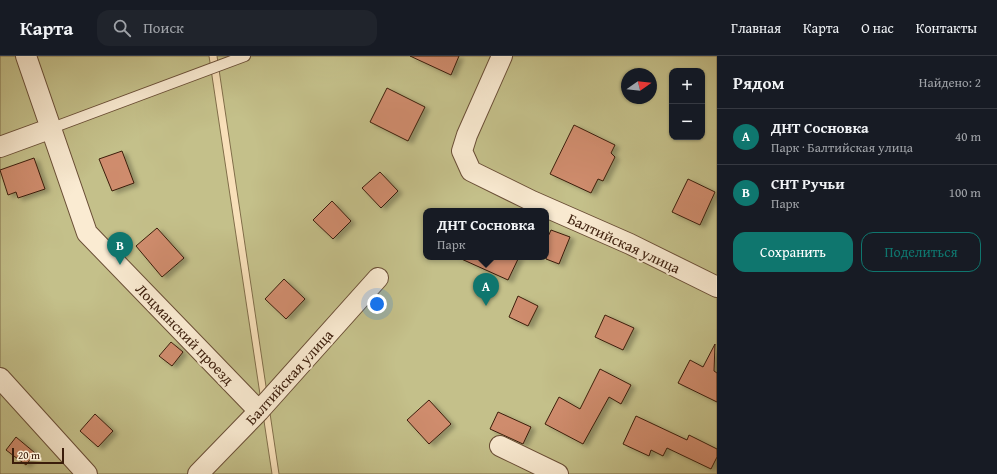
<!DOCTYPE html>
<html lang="ru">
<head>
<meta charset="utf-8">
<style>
	body { margin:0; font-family:"Gentium Book Plus",serif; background:#20242c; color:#f1f3f6 }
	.controls { position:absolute; right:12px; top:12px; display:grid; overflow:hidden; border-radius:8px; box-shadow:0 1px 3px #0004 }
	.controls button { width:36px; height:36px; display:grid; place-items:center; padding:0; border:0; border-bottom:1px solid #363941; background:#171b24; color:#f1f3f6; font:20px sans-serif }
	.compass { position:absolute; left:621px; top:12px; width:36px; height:36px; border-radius:50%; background:#171b24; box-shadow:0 1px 3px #0004; rotate:76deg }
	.scale { position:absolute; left:12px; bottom:10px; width:52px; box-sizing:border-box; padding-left:4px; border:2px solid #3b1d0b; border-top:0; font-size:11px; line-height:14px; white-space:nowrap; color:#3b1d0b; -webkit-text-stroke:3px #faebd2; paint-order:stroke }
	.you { position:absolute; left:377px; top:248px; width:14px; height:14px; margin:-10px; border:3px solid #fff; border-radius:50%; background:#1a73e8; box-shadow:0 0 0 6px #1a73e833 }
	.badge { display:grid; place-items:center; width:26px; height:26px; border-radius:50%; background:#0f766e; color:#fff; font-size:13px; font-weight:700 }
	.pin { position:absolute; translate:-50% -33px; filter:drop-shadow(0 1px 2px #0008) }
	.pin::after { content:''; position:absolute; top:21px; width:14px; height:12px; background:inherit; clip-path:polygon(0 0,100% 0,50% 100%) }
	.popup { position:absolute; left:423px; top:152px; width:126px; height:52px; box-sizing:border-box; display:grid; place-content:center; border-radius:8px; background:#171b24; filter:drop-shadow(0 1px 3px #0005); font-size:13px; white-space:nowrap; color:#9ea1a6 }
	.popup b { font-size:15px; color:#f1f3f6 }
	.popup::after { content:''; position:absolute; left:50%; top:100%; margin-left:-8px; border:8px solid transparent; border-top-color:#171b24 }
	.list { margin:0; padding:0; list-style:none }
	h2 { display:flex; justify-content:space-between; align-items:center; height:52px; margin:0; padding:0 16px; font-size:17px }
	h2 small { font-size:13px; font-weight:400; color:#9ea1a6 }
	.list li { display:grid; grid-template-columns:26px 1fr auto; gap:12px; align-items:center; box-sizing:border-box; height:56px; padding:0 16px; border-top:1px solid #363941 }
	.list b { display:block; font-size:15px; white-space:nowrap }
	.list p { margin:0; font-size:13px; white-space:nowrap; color:#9ea1a6 }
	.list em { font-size:13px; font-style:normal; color:#9ea1a6 }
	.actions { display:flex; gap:8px; padding:12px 16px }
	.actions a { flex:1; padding:9px 0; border:1px solid #0f766e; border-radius:12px; text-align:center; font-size:14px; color:#0f766e }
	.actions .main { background:#0f766e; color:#fff }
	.icon { flex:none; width:22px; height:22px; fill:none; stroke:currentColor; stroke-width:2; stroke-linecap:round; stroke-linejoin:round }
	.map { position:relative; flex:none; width:717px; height:418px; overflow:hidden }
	header { display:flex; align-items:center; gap:24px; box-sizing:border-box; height:56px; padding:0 20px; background:#171b24; border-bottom:1px solid #363941 }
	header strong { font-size:19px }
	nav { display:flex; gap:22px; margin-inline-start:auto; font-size:14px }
	.search { width:280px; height:36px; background:#20242c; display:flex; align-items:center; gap:10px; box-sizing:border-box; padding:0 14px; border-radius:12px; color:#9ea1a6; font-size:15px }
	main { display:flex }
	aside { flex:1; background:#171b24 }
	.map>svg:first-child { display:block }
	.green { fill:#c4c08a; stroke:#806e4a; fill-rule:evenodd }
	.building { fill:#cf8c6d; stroke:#3b1d0b; filter:url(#shadow) }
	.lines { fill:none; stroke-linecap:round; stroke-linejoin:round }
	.service-casing { stroke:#6a4e36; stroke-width:12 }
	.minor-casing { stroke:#6a4e36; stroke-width:22 }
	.service { stroke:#faebd2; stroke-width:10 }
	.minor { stroke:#faebd2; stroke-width:20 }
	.labels { text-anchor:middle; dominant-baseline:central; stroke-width:4; stroke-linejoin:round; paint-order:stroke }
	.street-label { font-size:15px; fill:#3b1d0b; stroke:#faebd2 }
</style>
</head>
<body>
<header>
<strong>Карта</strong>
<div class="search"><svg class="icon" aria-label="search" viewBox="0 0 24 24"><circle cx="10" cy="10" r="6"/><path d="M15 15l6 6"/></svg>Поиск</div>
<nav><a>Главная</a><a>Карта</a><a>О нас</a><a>Контакты</a></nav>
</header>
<main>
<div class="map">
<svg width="717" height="418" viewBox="0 0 717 418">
	<defs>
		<filter id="shadow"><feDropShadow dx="4.5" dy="2.5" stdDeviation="2" flood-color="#0004"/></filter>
	</defs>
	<rect width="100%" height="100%" fill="#f8e0b9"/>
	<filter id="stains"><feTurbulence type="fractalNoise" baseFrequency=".005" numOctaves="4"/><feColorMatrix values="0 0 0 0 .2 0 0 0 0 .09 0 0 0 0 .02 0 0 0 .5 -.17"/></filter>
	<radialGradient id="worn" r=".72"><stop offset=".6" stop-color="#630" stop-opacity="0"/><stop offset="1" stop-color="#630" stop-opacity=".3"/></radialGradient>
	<path class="green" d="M0,0H209L272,418H0Z
		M217,0H717V418H279ZM672,15H702V81H672ZM627,18H651V42H627ZM426,155H546V201H426Z"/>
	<path class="building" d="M410,0H459L451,19Z
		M387,32L425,51L408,85L370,66Z
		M574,69L615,89L611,97L615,101L603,125L598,123L591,137L550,118Z
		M122,95L134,127L112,135L99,103Z
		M34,102L45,133L18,142L16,136L8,139L0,114Z
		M380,116L398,135L381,152L362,132Z
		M688,123L715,136L700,169L672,156Z
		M332,145L351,165L333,183L313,164Z
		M157,172L184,202L162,221L136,190Z
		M551,174L570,181L559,208L546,203V185Z
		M457,201H519L508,224Z
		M284,223L305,243L286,263L265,243Z
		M518,240L538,250L528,270L509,261Z
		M605,259L634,272L623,294L595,281Z
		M171,286L183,296L172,310L159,300Z
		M715,288L714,315L717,317V346L678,327L690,304L703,311Z
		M600,313L631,329L621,348L609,341L583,388L545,368L559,341L580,353Z
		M429,344L451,368L429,388L407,364Z
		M498,356L531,371L523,388L490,373Z
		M95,358L113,375L98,391L80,375Z
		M636,360L687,384L689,379L717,393V401L711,413L667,392L663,400L651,394L649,400L623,388Z
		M16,381L35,397L26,409L6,394Z"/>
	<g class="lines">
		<defs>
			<path id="service" d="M52,72L245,0"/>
			<path id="minor" d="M26,0L87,177L259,355
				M502,0L467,79L462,95L471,115L532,145L630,188L717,231
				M0,91L52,72
				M0,322L87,418
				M500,390L558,418
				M198,418L259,355L378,222"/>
		</defs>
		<use href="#service" class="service-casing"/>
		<use href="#minor" class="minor-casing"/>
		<use href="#service" class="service"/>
		<use href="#minor" class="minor"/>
	</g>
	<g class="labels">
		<g class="street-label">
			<text transform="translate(624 187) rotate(25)">Балтийская улица</text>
			<text transform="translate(185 278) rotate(46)">Лоцманский проезд</text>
			<text transform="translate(289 321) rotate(-48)">Балтийская улица</text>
		</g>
	</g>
	<rect width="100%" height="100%" filter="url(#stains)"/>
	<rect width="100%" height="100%" fill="url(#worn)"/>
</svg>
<div class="controls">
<button>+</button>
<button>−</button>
</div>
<svg class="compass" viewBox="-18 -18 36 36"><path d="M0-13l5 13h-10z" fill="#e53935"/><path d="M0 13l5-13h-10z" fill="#9ea1a6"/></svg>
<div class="scale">20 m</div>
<div class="you"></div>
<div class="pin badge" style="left:486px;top:250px">A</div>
<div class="popup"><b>ДНТ Сосновка</b>Парк</div>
<div class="pin badge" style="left:120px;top:209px">B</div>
</div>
<aside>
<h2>Рядом<small>Найдено: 2</small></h2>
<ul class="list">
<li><span class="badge">A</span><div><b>ДНТ Сосновка</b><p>Парк · Балтийская улица</p></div><em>40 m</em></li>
<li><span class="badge">B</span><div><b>СНТ Ручьи</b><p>Парк</p></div><em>100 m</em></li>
</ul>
<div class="actions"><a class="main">Сохранить</a><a>Поделиться</a></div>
</aside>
</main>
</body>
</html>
